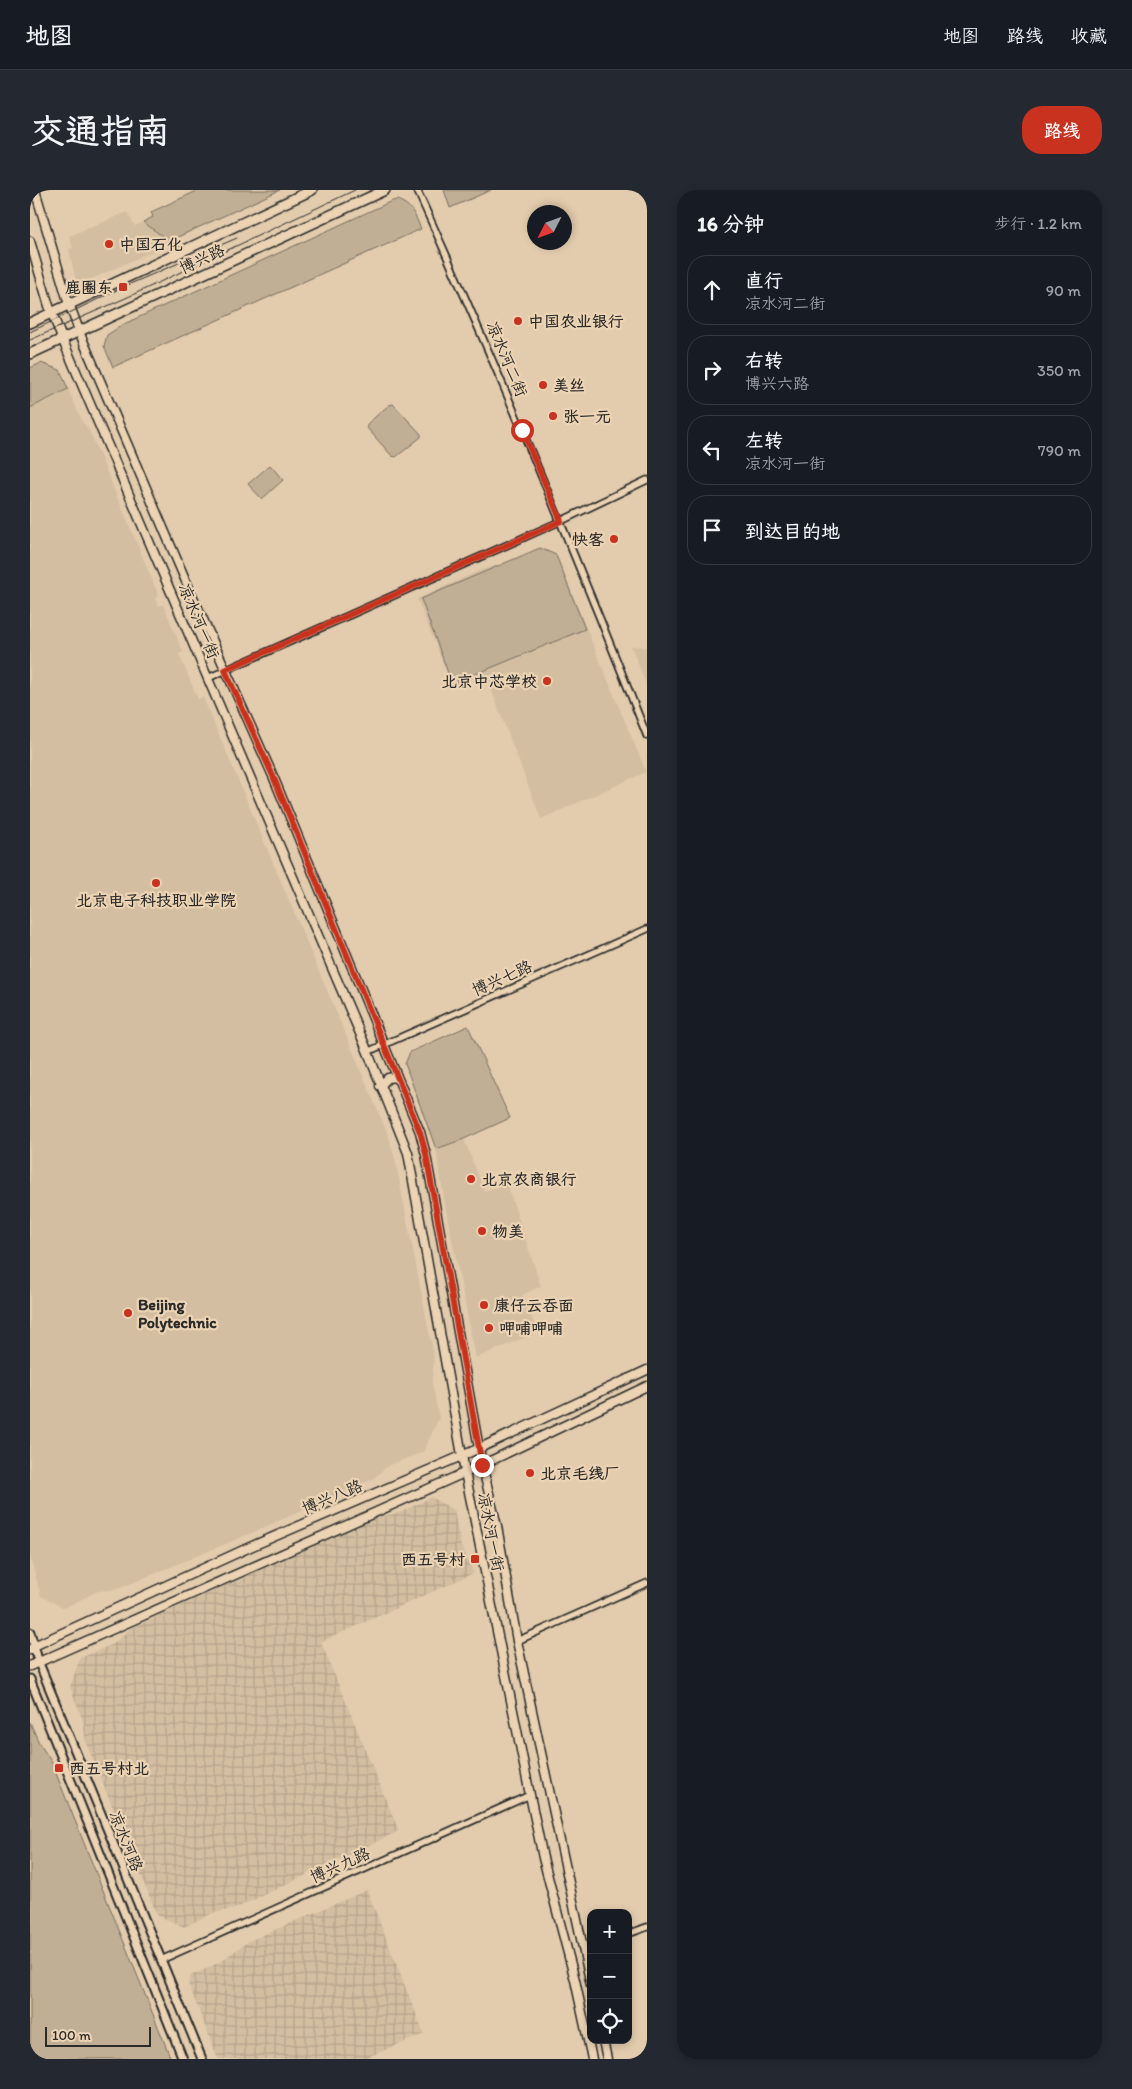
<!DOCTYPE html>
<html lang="zh">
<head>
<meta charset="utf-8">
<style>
	body { margin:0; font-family:Itim,"LXGW WenKai TC",sans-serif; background:#242831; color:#f1f3f6 }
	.controls { position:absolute; right:15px; bottom:15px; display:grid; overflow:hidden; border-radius:10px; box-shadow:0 2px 8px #0003 }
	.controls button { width:45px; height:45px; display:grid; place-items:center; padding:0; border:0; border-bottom:1px solid #363941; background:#171b24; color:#f1f3f6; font:25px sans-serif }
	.compass { position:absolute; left:497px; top:15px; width:45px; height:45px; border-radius:50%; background:#171b24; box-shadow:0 2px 8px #0003; rotate:228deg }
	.scale { position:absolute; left:15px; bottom:12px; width:106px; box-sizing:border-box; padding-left:5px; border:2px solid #2b2b2b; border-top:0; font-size:14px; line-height:18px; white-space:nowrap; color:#2b2b2b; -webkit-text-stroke:4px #ebd3b3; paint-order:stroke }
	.stop { position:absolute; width:15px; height:15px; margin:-11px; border:4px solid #c8321e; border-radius:50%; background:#fff }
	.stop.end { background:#c8321e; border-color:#fff; box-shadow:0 1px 5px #0008 }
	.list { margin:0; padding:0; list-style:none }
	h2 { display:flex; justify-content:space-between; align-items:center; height:65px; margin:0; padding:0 20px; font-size:21px }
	h2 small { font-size:16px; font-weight:400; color:#9ea1a6 }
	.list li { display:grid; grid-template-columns:32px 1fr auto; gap:15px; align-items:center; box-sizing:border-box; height:70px; margin:0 10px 10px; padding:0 10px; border:1px solid #363941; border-radius:20px }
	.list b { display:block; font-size:19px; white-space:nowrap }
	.list p { margin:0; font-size:16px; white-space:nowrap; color:#9ea1a6 }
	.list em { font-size:16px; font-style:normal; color:#9ea1a6 }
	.icon { flex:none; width:28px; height:28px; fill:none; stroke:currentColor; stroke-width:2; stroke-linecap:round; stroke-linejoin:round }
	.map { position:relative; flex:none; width:617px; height:1869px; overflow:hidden; border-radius:20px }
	header { display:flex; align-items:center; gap:30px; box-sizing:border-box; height:70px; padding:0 25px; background:#171b24; border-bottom:1px solid #363941 }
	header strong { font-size:24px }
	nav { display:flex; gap:28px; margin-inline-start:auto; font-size:18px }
	.intro { display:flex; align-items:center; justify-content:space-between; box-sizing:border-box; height:120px; padding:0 30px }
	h1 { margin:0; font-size:35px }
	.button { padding:12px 22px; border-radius:20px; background:#c8321e; color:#fff; font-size:18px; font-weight:700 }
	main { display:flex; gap:30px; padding:0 30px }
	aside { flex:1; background:#171b24; border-radius:20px; box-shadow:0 2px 8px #0003 }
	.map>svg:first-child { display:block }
	.built { fill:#d3bea2 }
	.industrial { fill:url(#industrial-grid) }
	.green { fill:#c1af95; stroke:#766d60 }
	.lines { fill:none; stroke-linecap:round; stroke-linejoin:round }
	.minor-casing { stroke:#2b2b2b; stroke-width:9 }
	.tertiary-casing { stroke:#2b2b2b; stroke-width:11 }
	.secondary-casing { stroke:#2b2b2b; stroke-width:11 }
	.primary-casing { stroke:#2b2b2b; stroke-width:12 }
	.minor { stroke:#ebd3b3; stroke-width:5.5 }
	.tertiary { stroke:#ebd3b3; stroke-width:7 }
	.secondary { stroke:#ebd3b3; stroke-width:8 }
	.primary { stroke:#ebd3b3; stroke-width:9 }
	.tram { stroke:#2b2b2b; stroke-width:1 }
	.route { stroke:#c8321e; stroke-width:6 }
	.poi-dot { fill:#c8321e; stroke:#ebd3b3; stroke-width:2 }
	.labels { text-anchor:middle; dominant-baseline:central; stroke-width:4.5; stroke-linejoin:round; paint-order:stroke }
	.poi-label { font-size:16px; font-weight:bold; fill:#2b2b2b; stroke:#ebd3b3; text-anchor:start }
	.street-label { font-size:16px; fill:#2b2b2b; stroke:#ebd3b3 }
</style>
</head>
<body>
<header>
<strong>地图</strong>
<nav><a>地图</a><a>路线</a><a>收藏</a></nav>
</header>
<div class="intro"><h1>交通指南</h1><a class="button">路线</a></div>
<main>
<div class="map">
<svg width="617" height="1869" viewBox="0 0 617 1869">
	<defs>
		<pattern id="industrial-grid" width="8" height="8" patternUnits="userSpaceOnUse" patternTransform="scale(1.25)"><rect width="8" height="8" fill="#d3bea2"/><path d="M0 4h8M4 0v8" fill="none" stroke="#b5a38c"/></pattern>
	</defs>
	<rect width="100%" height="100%" fill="#e3ccae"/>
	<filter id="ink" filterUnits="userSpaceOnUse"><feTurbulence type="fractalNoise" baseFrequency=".02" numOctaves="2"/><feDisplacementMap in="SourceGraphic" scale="10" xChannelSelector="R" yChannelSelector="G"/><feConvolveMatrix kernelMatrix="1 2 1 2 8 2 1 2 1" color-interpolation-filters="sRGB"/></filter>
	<g filter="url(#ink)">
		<path class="built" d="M97,22L105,36L113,32L141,53L55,92H46L39,59L43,58L39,46Z
			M38,199L52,231L60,242L129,406L125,408L129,416L133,414L153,462L149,464L168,509L173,507L359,947L365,969L404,1167L402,1192L409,1228L393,1262L359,1275L343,1289L217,1345L88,1399L68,1401L34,1418L11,1406L0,1367V218Z
			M510,358L526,365L616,582L511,629L455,484L423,497L387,409L453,379L472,375Z
			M601,456L617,457V497Z
			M434,949L454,1001L477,994L511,1096L492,1105L508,1142L446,1168L416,1020L406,959Z"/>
		<path class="industrial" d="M401,1307L424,1320L431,1356L444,1383L291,1452L369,1641L204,1719L183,1723L154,1737L127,1725L56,1553L53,1531L40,1497L50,1468L83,1454L101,1438L347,1327L369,1323Z
			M337,1700L394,1844L333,1869H188L158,1793L161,1786L188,1773L219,1751Z"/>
		<path class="green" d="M169,0H250L139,51L113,32L123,27L121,22Z
			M414,0H461L420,18Z
			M367,10C382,15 385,25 391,39L83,177L74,156L77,145L94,134L362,11Z
			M11,173L30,180L38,199L0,218V178Z
			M363,214L391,244V247L366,267L362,266L337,238V234L359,215Z
			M240,275L253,290L232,309L218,294Z
			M510,358L526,365L555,439L422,494L391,409Z
			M438,836L480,928L434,949L406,959L375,874L380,862Z
			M0,1532L9,1553L21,1571L141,1869H0Z"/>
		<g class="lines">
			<defs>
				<path id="minor" d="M387,0C469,180 544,362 617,546
					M178,488L531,331L617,290
					M337,862L617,739
					M487,1451L617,1393
					M598,1744L617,1737
					M131,1770L500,1605"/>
				<path id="tertiary" d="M0,1442L9,1473L172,1869
					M0,1489L153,1869"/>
				<path id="secondary" d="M5,0L37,108L51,146L155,389L243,586L390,942L396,965L452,1275L467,1336L487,1451L561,1795
					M0,51L19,116L34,153L335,855L378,963L435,1282L500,1605L513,1668L545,1790L562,1869
					M350,896L358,888L364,887L369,891
					M0,1460L4,1456L220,1357L450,1258L617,1180
					M0,1476L452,1275L617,1196
					M573,1850L577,1869"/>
				<path id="primary" d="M0,133L282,0
					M0,164L355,0"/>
			</defs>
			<use href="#minor" class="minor-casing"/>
			<use href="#tertiary" class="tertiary-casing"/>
			<use href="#secondary" class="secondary-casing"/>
			<use href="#primary" class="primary-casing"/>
			<use href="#minor" class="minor"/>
			<use href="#tertiary" class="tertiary"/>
			<use href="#secondary" class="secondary"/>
			<use href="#primary" class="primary"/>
			<path class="tram" d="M0,142L93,97L207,48
				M0,150L98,107L325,0"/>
		</g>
	</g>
	<g class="lines" filter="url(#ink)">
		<path class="route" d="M452,1275L396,964L390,942L243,586L195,480L531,331L492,240"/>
	</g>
	<g class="poi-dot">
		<circle cx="79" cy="54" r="5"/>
		<rect x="88" y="92" width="10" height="10" rx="2.5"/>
		<circle cx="488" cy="131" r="5"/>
		<circle cx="513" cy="195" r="5"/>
		<circle cx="523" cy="226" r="5"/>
		<circle cx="584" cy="349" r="5"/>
		<circle cx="517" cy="491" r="5"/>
		<circle cx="126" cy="693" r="5"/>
		<circle cx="441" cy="989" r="5"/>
		<circle cx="452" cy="1041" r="5"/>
		<circle cx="454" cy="1115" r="5"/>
		<circle cx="98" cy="1123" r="5"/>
		<circle cx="459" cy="1138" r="5"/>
		<circle cx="500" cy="1283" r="5"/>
		<rect x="440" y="1364" width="10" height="10" rx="2.5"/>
		<rect x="24" y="1573" width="10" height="10" rx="2.5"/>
	</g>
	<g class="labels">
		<g class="poi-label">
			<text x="89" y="54">中国石化</text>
			<text x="83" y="97" text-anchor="end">鹿圈东</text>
			<text x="498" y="131">中国农业银行</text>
			<text x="523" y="195">美丝</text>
			<text x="533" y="226">张一元</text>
			<text x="574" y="349" text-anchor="end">快客</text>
			<text x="507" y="491" text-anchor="end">北京中芯学校</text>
			<text x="126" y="710" text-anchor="middle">北京电子科技职业学院</text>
			<text x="451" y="989">北京农商银行</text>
			<text x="462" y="1041">物美</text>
			<text x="108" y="1114">Beijing<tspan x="108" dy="18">Polytechnic</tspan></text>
			<text x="464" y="1115">康仔云吞面</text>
			<text x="469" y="1138">呷哺呷哺</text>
			<text x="510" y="1283">北京毛线厂</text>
			<text x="435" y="1369" text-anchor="end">西五号村</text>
			<text x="39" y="1578">西五号村北</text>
		</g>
		<g class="street-label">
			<text transform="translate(172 69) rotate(-25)">博兴路</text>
			<text transform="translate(477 169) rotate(67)">凉水河二街</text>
			<text transform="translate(169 431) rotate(67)">凉水河一街</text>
			<text transform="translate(472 788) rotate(-24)">博兴七路</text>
			<text transform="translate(302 1307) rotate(-23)">博兴八路</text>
			<text transform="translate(461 1342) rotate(79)">凉水河一街</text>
			<text transform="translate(96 1651) rotate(68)">凉水河路</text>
			<text transform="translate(310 1675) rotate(-24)">博兴九路</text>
		</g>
	</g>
</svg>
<div class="controls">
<button>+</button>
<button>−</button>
<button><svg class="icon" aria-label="locate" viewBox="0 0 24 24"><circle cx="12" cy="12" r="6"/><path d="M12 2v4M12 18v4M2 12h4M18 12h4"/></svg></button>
</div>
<svg class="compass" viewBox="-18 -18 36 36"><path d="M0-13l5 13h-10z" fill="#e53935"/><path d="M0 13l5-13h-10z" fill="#9ea1a6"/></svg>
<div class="scale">100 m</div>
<div class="stop" style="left:492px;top:240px"></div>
<div class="stop end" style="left:452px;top:1275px"></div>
</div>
<aside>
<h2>16 分钟<small>步行 · 1.2 km</small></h2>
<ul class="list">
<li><svg class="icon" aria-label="ahead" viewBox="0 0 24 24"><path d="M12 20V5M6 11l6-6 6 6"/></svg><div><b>直行</b><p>凉水河二街</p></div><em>90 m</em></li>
<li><svg class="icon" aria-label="right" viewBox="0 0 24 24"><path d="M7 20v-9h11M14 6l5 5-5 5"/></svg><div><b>右转</b><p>博兴六路</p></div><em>350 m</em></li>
<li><svg class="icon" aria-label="left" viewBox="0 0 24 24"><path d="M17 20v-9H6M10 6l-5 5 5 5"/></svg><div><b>左转</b><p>凉水河一街</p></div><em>790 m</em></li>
<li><svg class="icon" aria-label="arrive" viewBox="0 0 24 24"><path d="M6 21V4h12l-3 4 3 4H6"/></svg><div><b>到达目的地</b></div></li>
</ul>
</aside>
</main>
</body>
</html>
